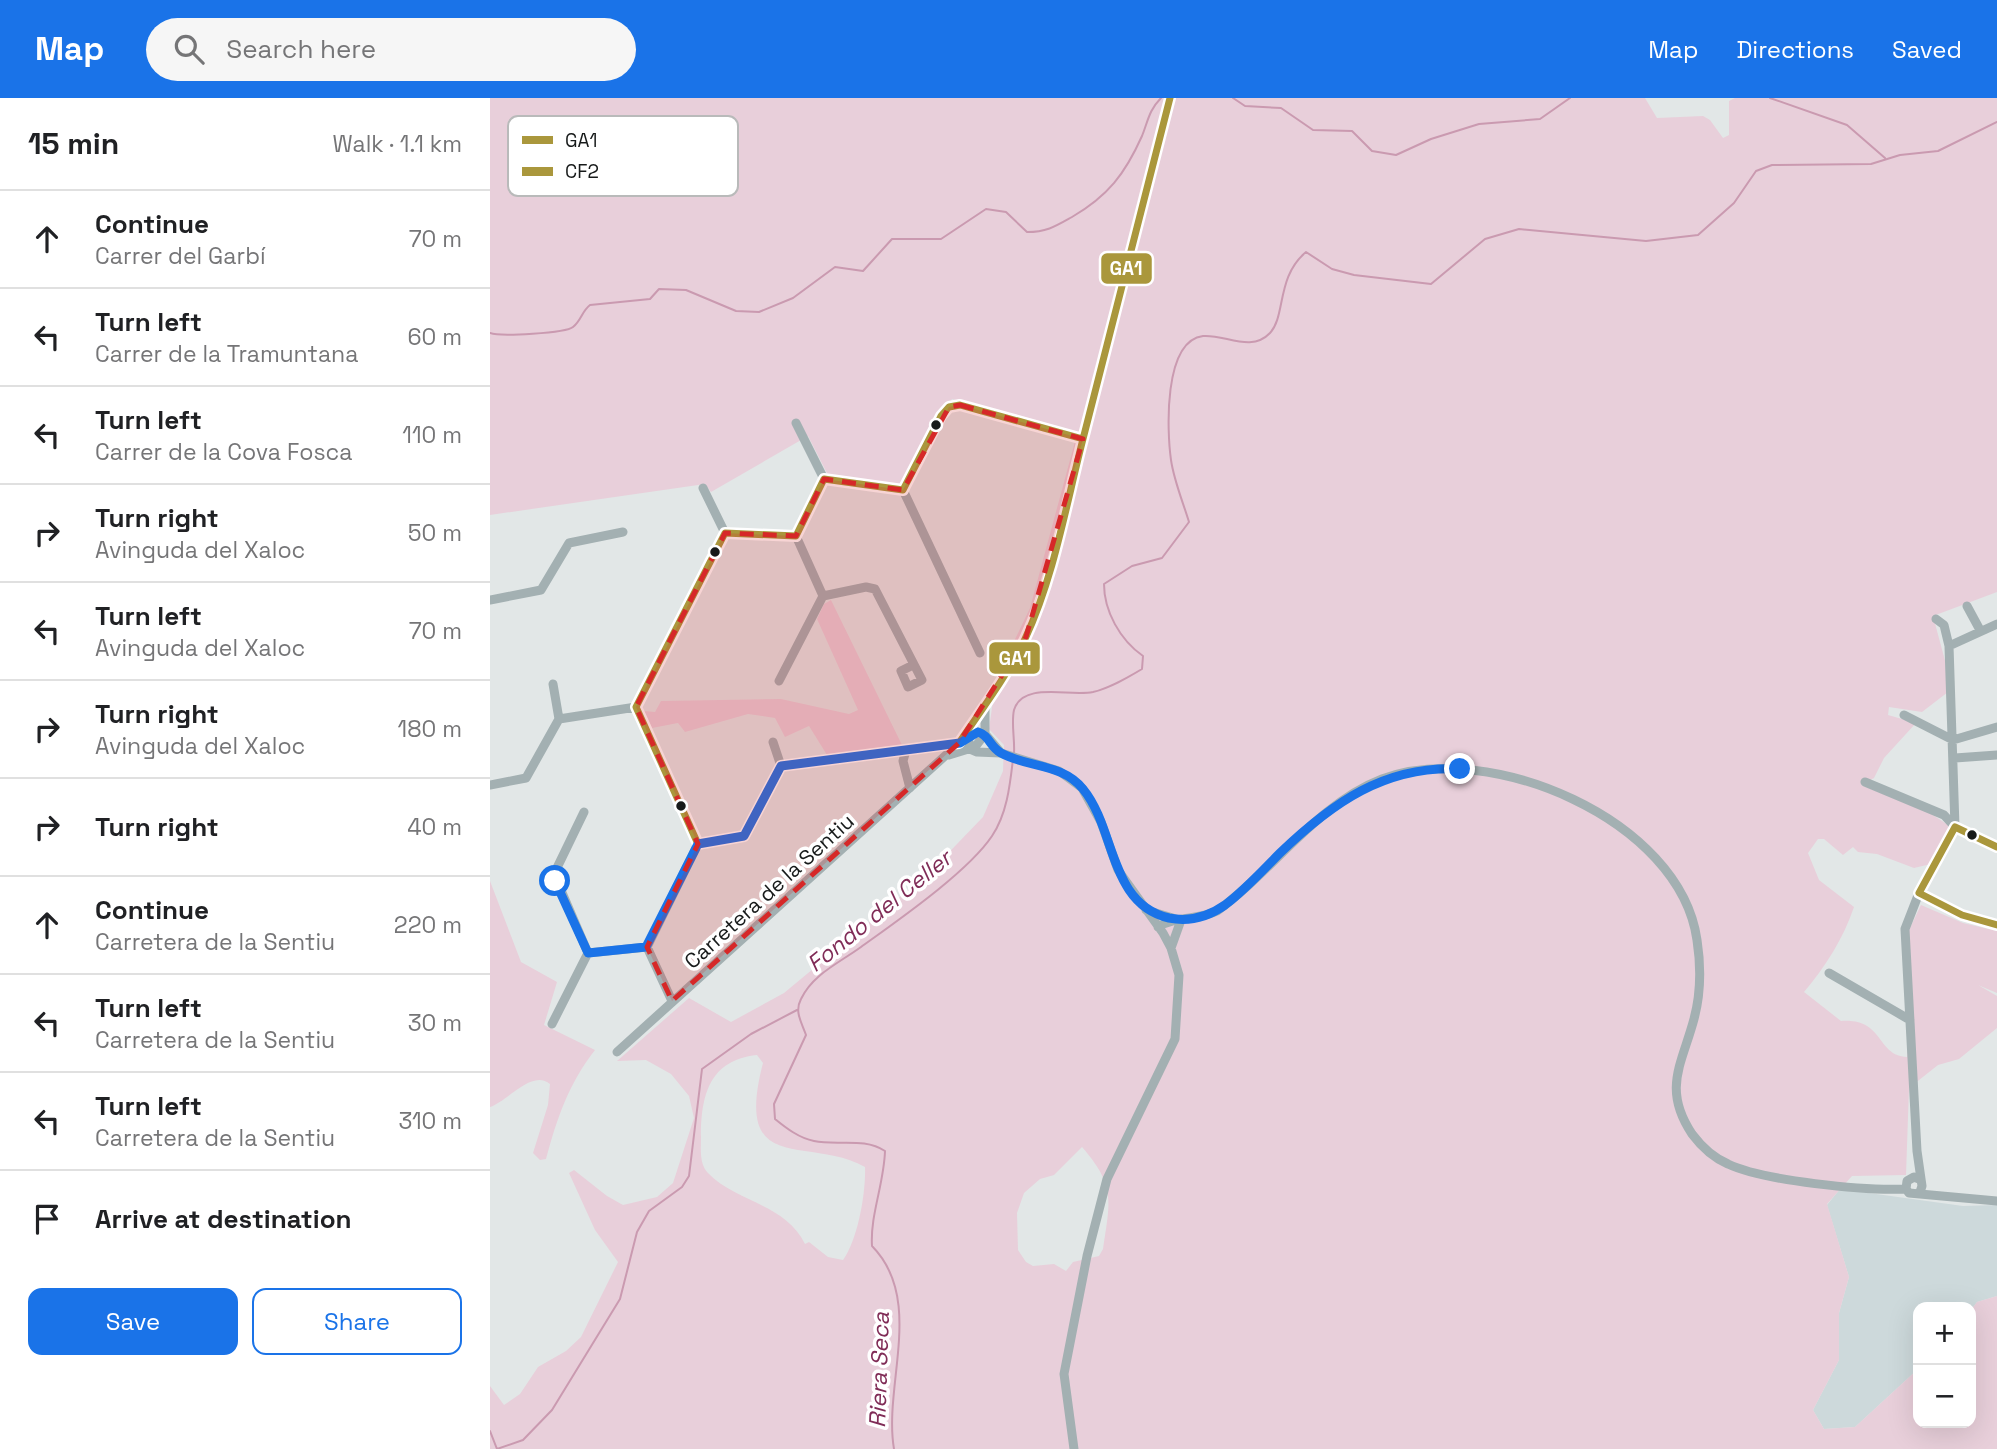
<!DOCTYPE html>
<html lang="en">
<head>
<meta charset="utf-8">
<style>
	body { margin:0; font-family:"Space Grotesk",sans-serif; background:#f6f6f6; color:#202124 }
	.controls { position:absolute; right:21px; bottom:21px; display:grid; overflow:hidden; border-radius:14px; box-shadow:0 7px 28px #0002 }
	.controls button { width:63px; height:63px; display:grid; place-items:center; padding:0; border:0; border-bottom:2px solid #e0e0e0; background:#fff; color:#202124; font:35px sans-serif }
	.stop { position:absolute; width:21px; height:21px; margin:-16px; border:5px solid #1a73e8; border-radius:50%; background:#fff }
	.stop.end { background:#1a73e8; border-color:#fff; box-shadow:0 2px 7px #0008 }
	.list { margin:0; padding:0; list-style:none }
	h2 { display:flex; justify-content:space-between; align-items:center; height:91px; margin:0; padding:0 28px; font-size:30px }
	h2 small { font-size:23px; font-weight:400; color:#757577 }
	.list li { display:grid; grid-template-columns:46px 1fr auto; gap:21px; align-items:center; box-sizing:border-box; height:98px; padding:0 28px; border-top:2px solid #e0e0e0 }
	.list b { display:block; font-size:26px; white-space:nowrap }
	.list p { margin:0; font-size:23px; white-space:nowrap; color:#757577 }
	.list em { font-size:23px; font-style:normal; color:#757577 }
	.actions { display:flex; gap:14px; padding:21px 28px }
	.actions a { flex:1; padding:16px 0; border:2px solid #1a73e8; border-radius:14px; text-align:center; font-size:24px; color:#1a73e8 }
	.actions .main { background:#1a73e8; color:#fff }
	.icon { flex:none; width:38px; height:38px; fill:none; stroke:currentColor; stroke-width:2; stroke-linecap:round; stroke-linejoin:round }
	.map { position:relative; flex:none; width:1507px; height:1351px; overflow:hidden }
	header { display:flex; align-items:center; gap:42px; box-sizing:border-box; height:98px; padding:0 35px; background:#1a73e8; color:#fff }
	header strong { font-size:33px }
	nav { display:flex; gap:38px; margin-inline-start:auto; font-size:24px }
	.search { width:490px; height:63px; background:#f6f6f6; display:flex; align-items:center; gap:18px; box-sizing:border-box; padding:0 24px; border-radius:38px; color:#757577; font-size:26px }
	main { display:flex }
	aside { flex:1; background:#fff }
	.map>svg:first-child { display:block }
	.built { fill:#cdd9db }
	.green { fill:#e8cfda; fill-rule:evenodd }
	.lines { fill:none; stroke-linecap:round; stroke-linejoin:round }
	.stream { stroke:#ca9ab0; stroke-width:2 }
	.minor { stroke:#a3b0b2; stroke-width:9 }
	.bus-1-casing { stroke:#fff; stroke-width:12 }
	.bus-2-casing { stroke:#fff; stroke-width:12 }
	.bus-1 { stroke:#aa973c; stroke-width:7 }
	.bus-2 { stroke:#aa973c; stroke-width:7 }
	.route { stroke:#1a73e8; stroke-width:9 }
	.marked { fill:#d62828; fill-opacity:0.2; stroke:#d62828; stroke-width:5; stroke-dasharray:14 9; stroke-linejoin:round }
	.bus-dot { fill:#171a1a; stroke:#fff; stroke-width:2.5 }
	.labels { text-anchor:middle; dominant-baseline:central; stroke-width:7; stroke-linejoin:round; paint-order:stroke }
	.street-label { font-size:21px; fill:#171a1a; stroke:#fff }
	.water-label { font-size:23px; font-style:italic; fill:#802c57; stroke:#fff }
	.key { fill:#fff; stroke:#b9baba; stroke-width:2 }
	.key-label { font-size:19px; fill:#171a1a }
	.line-badge { stroke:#fff; stroke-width:2.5 }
	.badge-label { font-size:19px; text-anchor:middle; font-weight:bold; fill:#fff }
</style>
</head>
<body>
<header>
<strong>Map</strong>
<div class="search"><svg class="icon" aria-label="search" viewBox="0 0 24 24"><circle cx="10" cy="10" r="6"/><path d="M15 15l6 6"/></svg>Search here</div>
<nav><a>Map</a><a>Directions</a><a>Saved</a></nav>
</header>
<main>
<aside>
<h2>15 min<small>Walk · 1.1 km</small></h2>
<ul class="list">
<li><svg class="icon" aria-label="ahead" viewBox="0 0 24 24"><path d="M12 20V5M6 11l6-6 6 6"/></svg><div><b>Continue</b><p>Carrer del Garbí</p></div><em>70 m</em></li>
<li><svg class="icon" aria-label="left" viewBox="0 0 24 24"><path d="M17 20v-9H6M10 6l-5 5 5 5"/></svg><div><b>Turn left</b><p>Carrer de la Tramuntana</p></div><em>60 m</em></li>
<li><svg class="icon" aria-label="left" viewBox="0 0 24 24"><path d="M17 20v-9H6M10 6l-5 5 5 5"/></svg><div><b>Turn left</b><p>Carrer de la Cova Fosca</p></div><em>110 m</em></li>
<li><svg class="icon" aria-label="right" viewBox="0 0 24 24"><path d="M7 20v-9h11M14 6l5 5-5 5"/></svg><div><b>Turn right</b><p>Avinguda del Xaloc</p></div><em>50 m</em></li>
<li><svg class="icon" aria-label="left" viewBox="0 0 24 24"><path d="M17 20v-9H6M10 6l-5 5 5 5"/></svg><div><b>Turn left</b><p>Avinguda del Xaloc</p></div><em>70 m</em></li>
<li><svg class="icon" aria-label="right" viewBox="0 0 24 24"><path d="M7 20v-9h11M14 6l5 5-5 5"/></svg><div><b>Turn right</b><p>Avinguda del Xaloc</p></div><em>180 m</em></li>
<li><svg class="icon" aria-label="right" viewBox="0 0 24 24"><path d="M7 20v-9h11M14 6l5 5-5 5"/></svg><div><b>Turn right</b></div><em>40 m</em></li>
<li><svg class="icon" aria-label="ahead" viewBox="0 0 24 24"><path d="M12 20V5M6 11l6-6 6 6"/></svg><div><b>Continue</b><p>Carretera de la Sentiu</p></div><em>220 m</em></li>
<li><svg class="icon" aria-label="left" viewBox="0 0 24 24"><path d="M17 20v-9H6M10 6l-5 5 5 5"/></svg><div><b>Turn left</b><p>Carretera de la Sentiu</p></div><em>30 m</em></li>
<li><svg class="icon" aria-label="left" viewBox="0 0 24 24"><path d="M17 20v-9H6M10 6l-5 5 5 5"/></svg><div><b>Turn left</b><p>Carretera de la Sentiu</p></div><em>310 m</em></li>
<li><svg class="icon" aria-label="arrive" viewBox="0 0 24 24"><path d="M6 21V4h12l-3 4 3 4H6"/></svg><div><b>Arrive at destination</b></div></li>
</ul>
<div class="actions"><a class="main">Save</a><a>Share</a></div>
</aside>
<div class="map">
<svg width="1507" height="1351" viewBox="0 0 1507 1351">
	<rect width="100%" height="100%" fill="#e2e7e7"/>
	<path class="built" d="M1350,1091L1473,1108L1507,1107V1198L1487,1204L1481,1212V1209H1428V1271L1365,1329L1334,1331L1323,1312L1349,1262V1215L1359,1179L1337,1107Z"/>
	<path class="green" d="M0,0H1155L1167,20L1213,18L1220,22L1233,40L1239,37V3L1245,0H1507V494L1443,518L1457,570L1458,594L1432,614L1399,609L1398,617L1426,625L1394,660L1384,680L1371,687L1440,715L1461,729L1445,765L1424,770L1387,756L1368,754L1363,749L1353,757L1334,741H1328L1318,755L1329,782L1364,809C1353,841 1336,868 1314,894L1351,923C1395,920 1386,958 1417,959L1422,916L1419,832L1431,807L1473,825L1507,833V895L1488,887L1507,898V930L1469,961L1448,967L1419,990L1416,1077L1362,1078L1337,1106L1359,1179L1349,1215V1262L1323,1312L1334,1331L1365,1329L1428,1271V1325H1481V1212L1487,1204L1507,1198V1351H0V1288L14,1307L30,1296L48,1269L76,1253L91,1239L128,1164L105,1132L79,1075L84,1072L117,1098L133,1107L167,1099L183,1085L204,1020L199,998L181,976L156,962L127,963L199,900L241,924L294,895L440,774L493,719L513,673L514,647L499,631L506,581L540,510L587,336L462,301L409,388L339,379L318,338L221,394L215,386L0,417ZM267,957L273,965C243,1080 318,1037 375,1069C376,1094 368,1141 353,1162L338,1159L319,1144L315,1146C295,1105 247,1105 218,1075C209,1066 211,1050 211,1039C211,998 219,962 267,957ZM592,1049C626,1088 620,1103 613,1151L609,1158L583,1164L576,1173L564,1166L543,1168L536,1164L528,1152L527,1115L534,1095L550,1081L564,1077Z
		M341,502L412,647L337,657L319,628L295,639L285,620L258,616L195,634L188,625L162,630L154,613L165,614L171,603L291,601L359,616L368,612L327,521L334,506Z
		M0,783L31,864L67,884L54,927L105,952C79,985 67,1020 56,1061L50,1062L43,1055L58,1007L60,986C42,971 18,1003 0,1009Z"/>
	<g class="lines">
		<path class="stream" d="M743,0L755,8L791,10L823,32L862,33L882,53L906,57L941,41L989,26L1050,21L1080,0
			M1280,0L1357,27L1395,60
			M0,235C10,239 76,235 83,229C91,223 92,213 100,207L160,201L169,191L196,192L246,213L269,214L303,200L345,169L373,173L402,141H451L496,111L516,114L537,134C557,134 566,128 582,119C618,98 635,76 652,38C658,23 659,12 671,0
			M524,655C525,642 521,625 524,612C533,583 579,599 603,594C620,590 637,580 652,571L653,558C630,542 614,513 614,486L642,468L672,460L699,424C693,404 684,383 681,362C677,334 673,243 713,238C735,236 761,255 780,235C796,218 786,179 816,154L842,171L864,177L941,186L995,141L1029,131L1156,143L1208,137L1244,105L1266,73L1282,67L1381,66L1410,57L1448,53L1507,24
			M0,1333L7,1351
			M7,1351L33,1342L62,1312L130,1201L147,1134L159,1113L192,1089L199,1078L212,971L261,936L307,912
			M404,1351C393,1287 435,1202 382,1148C380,1117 394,1086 395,1053C374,1039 348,1048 324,1043C309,1040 296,1030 285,1021L284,1006L316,937C312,925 304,914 311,901C323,876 349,865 371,849C407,823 478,774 502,738C517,716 520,687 523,661"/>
		<path class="minor" d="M306,325L334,381
			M213,390L235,435
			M413,392L490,555
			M235,435L306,438L334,381L413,392L451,318L459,309L470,307L593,341
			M306,438L333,498
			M333,498L376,489L385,491L432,582L418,589L411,573L423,567
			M0,502L51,492L79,445L133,434
			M1477,508L1490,532
			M1446,521L1454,527L1459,548L1465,729
			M1459,548L1507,526
			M289,583L333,498
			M63,586L69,621
			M495,610V636L511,655
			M1414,617L1463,642L1507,629
			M283,644L291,668
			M480,651L487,654L511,655L569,673L592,690L611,724L628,772L673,835L681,850L689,877L685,941L617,1081L597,1158L574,1276L584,1351
			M480,651L477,632L519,572L536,539L559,474L680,0
			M416,652L413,663L420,690
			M459,657L485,649L495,636
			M1465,660L1507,657
			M1375,684L1454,717L1465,729L1507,749
			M0,687L36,680L69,621L146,609
			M208,746L146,609L235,435
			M208,746L254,738L291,668L469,645
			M1429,795L1472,817L1507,827
			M656,812L686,821
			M668,829C685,818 709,822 727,813C782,774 827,706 892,681C998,641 1190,721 1207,842C1211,868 1211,895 1204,921C1192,966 1172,991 1202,1036C1211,1048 1224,1060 1238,1066C1274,1083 1375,1093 1416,1091
			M681,850L691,822
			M98,855L157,849
			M1339,875L1420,922
			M182,903L157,849L208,746
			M62,926L98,855L64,776L94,714
			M127,954L476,639L488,634L495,636
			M1429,1081L1424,1079L1417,1083L1416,1091L1419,1095L1507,1103
			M1430,1094L1432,1088L1427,1053L1415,831L1429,795L1465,729"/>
		<defs>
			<path id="bus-1" d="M470,307L593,341C576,407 564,479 535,541C517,578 492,611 469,645L291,668L254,738L208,746L146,609L235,435L306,438L334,381L413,392L451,318L459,309Z
				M593,341L680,0"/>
			<path id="bus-2" d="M1507,749L1465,729L1429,795L1472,817L1507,827"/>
		</defs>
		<use href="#bus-1" class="bus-1-casing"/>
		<use href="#bus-2" class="bus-2-casing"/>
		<use href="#bus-1" class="bus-1"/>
		<use href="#bus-2" class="bus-2"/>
	</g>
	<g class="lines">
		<path class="route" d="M65,783L98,855L156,849L208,746L254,738L291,668L470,645L488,634C499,637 500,649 511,655C538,670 572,665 593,691C626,731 619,806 679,820C699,824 718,819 735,807C755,792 772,773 790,755C842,705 895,667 970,671"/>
	</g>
	<path class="marked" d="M470,307L593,341L536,539L469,645L182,903L157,849L208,746L146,609L235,435L306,438L334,381L413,392L459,309Z"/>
	<g class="bus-dot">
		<circle cx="446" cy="327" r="6"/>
		<circle cx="225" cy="454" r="6"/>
		<circle cx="191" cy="708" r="6"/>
		<circle cx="1482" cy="737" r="6"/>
	</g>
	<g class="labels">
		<g class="street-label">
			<text transform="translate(279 793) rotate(-42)">Carretera de la Sentiu</text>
		</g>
		<g class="water-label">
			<text transform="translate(389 813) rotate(-39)">Fondo del Celler</text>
			<text transform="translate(389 1272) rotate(-88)">Riera Seca</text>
		</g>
	</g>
	<rect x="18" y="18" width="230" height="80" rx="10" class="key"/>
	<rect x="32" y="38" width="31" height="8" fill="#aa973c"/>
	<rect x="32" y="69" width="31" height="9" fill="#aa973c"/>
	<g class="key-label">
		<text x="75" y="49">GA1</text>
		<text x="75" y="80">CF2</text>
	</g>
	<g class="line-badge">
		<rect x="610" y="154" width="53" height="33" rx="7" fill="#aa973c"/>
		<rect x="498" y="543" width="53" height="34" rx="7" fill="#aa973c"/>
	</g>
	<g class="badge-label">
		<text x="636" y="177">GA1</text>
		<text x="525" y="567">GA1</text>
	</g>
</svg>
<div class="controls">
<button>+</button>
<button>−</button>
</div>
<div class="stop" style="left:65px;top:783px"></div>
<div class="stop end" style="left:970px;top:671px"></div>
</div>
</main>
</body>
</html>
